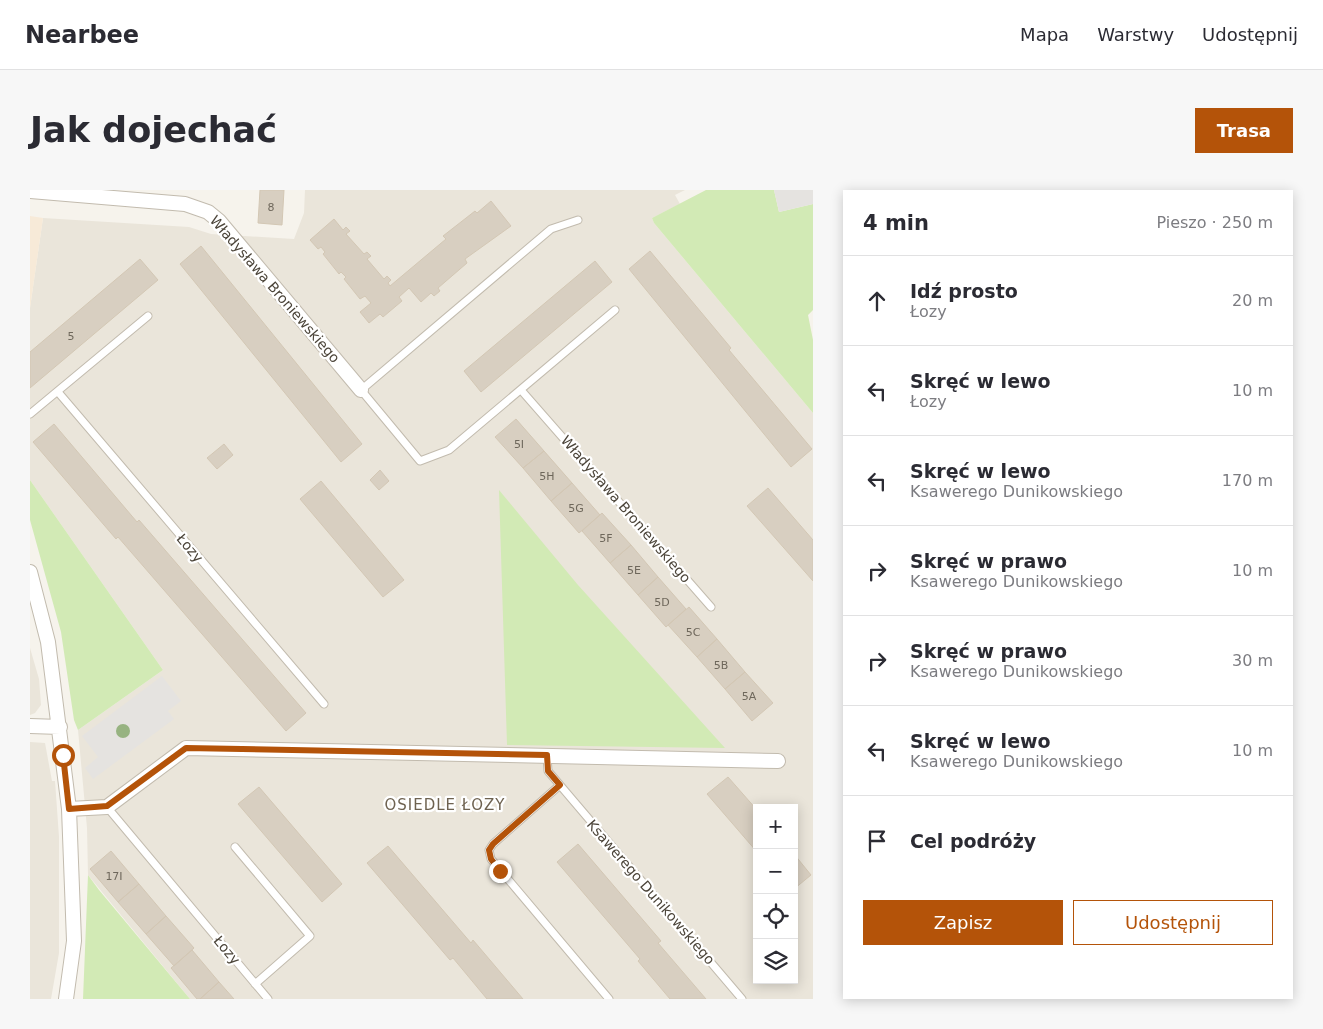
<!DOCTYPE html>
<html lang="pl">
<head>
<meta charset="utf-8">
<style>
	body { margin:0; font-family:"DejaVu Sans",sans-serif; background:#f7f7f7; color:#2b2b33 }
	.controls { position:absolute; right:15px; bottom:15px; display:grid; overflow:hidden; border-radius:0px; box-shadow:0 2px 12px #0003 }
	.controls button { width:45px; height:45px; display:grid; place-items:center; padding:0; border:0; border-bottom:1px solid #e1e1e2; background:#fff; color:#2b2b33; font:25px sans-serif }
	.stop { position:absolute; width:15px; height:15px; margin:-11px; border:4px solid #b45309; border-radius:50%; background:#fff }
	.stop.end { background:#b45309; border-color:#fff; box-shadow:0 1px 5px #0008 }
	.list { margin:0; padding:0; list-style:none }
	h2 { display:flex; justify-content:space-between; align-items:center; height:65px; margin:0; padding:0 20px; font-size:21px }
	h2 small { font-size:16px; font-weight:400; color:#7c7c81 }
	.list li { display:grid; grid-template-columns:32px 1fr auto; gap:15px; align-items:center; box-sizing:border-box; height:90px; padding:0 20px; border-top:1px solid #e1e1e2 }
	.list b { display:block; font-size:19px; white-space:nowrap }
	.list p { margin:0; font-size:16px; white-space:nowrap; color:#7c7c81 }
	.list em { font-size:16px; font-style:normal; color:#7c7c81 }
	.actions { display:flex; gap:10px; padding:15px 20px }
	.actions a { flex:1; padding:11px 0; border:1px solid #b45309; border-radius:0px; text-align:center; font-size:18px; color:#b45309 }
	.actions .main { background:#b45309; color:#fff }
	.icon { flex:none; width:28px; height:28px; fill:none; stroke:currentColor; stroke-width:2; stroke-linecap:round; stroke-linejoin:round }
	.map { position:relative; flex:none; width:783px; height:809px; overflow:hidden; border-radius:0px }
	header { display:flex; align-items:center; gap:30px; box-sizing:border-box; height:70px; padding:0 25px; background:#fff; border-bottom:1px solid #e1e1e2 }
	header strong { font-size:24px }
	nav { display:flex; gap:28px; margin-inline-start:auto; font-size:18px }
	.intro { display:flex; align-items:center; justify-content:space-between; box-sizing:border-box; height:120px; padding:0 30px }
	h1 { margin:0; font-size:35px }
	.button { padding:12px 22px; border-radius:0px; background:#b45309; color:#fff; font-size:18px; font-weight:700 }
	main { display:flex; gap:30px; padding:0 30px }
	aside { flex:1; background:#fff; border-radius:0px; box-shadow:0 2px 12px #0003 }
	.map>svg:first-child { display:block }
	.residential { fill:#eae5da; fill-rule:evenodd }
	.commercial { fill:#f7ead8 }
	.green { fill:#d2eab5 }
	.parking { fill:#e5e3e0 }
	.building { fill:#d8cfc1; stroke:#d3c7b4 }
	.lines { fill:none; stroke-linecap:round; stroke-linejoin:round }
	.service-casing { stroke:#c2bbae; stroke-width:9 }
	.minor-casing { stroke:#c2bbae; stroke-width:16 }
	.service { stroke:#fff; stroke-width:7 }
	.minor { stroke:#fff; stroke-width:14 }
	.tree { fill:#97b381 }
	.route { stroke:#b45309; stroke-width:6 }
	.labels { text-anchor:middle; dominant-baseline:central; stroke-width:4.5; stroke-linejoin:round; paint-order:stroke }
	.number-label { font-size:11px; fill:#6e675b }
	.street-label { font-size:14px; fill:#4b4439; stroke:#fff }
	.neighbourhood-label { font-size:15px; letter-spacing:1px; fill:#6e6250; stroke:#fff }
</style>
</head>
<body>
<header>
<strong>Nearbee</strong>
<nav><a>Mapa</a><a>Warstwy</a><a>Udostępnij</a></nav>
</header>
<div class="intro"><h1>Jak dojechać</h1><a class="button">Trasa</a></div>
<main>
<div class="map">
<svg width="783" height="809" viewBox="0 0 783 809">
	<rect width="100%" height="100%" fill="#f6f3ec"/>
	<path class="residential" d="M275,0H655L645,5L650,14L622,28L624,33L783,223V809H160L58,685L57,638L48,540L133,480L0,290V118L13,28L159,37L181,44L264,49L274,23ZM727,618H764V790H727Z
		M0,458L9,489L11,515L5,523L0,525Z
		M0,552L15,553L22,591H25L29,647V763L21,809H0Z"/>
	<path class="commercial" d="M0,26L13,28L0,118Z"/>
	<path class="green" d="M676,0H744L749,22L783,14V120L778,125L783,150V223L624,33L622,28Z
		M0,290L133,480L48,540L44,530L31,442L0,330Z
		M469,300L548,395L695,558L477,555Z
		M58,685L69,700L160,809H53Z"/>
	<path class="parking" d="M744,0H783V14L749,22Z
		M132,486L151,511L138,521L144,529L63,589L55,578L68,567L52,546Z"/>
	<path class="building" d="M230,0H254L252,35L228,33Z
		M461,11L481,36L435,69L437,73L408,98L410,101L404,106L401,103L391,112L379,98L369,107L372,111L353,127L350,124L339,133L330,122L341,113L335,106L330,109L314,89L316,87L311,82L309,84L293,64L295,62L291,57L288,59L280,50L304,29L313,40L316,37L320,41L316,44L334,64L337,62L341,66L337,69L354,89L357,86L361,90L358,93L360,96L416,49L413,46L445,21L447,23Z
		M171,56L332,254L311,272L150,74Z
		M620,61L701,158L699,160L782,259L761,277L599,79Z
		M110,69L128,90L0,198V162Z
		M565,71L582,92L451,202L434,181Z
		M486,229L514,261L493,278L465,247Z
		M24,234L107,332L109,330L276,523L256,541L88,347L86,349L3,252Z
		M194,254L203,265L187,279L177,268Z
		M514,261L542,293L521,311L493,278Z
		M350,280L359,291L349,300L340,290Z
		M291,291L374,390L353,407L270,309Z
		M542,293L570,325L549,343L521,311Z
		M738,298L783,350V391L717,316Z
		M572,323L601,355L580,373L552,341Z
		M601,355L628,387L608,405L580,373Z
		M628,387L656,419L636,437L608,405Z
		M659,417L687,449L667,467L638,435Z
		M687,449L715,482L695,499L667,467Z
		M715,482L743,513L722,531L695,499Z
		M698,587L727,620V662L677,604Z
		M229,597L312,694L292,712L208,614Z
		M548,654L631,751L628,753L676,809H640L608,771L610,769L527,672Z
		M358,656L441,753L443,750L493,809H457L423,768L420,770L337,673Z
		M81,661L109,694L88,712L60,679Z
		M764,664L781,685L764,699Z
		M109,694L136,726L116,744L88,712Z
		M136,726L164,758L144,776L116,744Z
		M162,760L189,792L170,809H167L141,778Z
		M189,792L204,809H170Z"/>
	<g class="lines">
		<defs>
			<path id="service" d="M548,30L521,39L331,200L390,271L419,260L585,120
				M491,200L681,417
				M28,202L294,514
				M0,224L118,126
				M517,565L518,581L712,809
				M530,595L463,654L459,660L461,669L579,809
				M77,617L238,809
				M205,657L280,746L225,794"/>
			<path id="minor" d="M0,1L155,14L178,22L189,31L331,200
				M0,382L18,452L39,619L44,751L36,809
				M0,536L30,537
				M39,619L77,617L156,558L748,571"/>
		</defs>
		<use href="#service" class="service-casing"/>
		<use href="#minor" class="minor-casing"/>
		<use href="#service" class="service"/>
		<use href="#minor" class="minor"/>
	</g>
	<circle class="tree" cx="93" cy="541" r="7"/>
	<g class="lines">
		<path class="route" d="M33,565L39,619L77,616L156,558L517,565L518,581L530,595L463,654L459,660L461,669L470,681"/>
	</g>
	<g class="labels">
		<g class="number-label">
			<text x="241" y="17">8</text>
			<text x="41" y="146">5</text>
			<text x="489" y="254">5I</text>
			<text x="517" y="286">5H</text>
			<text x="546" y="318">5G</text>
			<text x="576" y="348">5F</text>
			<text x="604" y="380">5E</text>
			<text x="632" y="412">5D</text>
			<text x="663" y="442">5C</text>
			<text x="691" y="475">5B</text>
			<text x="719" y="506">5A</text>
			<text x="84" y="686">17I</text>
		</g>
		<g class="street-label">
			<text transform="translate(245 99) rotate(49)">Władysława Broniewskiego</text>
			<text transform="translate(596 319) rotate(49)">Władysława Broniewskiego</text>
			<text transform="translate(160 358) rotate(50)">Łozy</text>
			<text transform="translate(621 702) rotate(49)">Ksawerego Dunikowskiego</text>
			<text transform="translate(197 760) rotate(50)">Łozy</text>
		</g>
		<g class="neighbourhood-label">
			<text x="415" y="615">OSIEDLE ŁOZY</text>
		</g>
	</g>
</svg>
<div class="controls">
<button>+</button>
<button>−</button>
<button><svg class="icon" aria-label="locate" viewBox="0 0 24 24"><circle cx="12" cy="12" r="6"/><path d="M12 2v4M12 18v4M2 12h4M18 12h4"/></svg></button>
<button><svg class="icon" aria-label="layers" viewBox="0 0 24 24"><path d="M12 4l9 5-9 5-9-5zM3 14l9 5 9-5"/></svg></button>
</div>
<div class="stop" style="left:33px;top:565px"></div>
<div class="stop end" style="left:470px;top:681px"></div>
</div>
<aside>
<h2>4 min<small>Pieszo · 250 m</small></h2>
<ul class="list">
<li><svg class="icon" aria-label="ahead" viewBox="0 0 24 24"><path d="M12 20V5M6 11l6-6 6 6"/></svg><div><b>Idź prosto</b><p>Łozy</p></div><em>20 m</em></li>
<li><svg class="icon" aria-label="left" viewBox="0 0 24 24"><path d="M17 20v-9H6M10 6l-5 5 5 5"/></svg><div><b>Skręć w lewo</b><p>Łozy</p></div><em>10 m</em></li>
<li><svg class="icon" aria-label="left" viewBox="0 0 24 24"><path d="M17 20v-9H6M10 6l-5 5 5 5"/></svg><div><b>Skręć w lewo</b><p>Ksawerego Dunikowskiego</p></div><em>170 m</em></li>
<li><svg class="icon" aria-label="right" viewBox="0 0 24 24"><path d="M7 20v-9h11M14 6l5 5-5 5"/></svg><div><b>Skręć w prawo</b><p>Ksawerego Dunikowskiego</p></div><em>10 m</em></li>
<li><svg class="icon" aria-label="right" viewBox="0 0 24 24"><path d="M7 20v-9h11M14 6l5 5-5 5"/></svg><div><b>Skręć w prawo</b><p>Ksawerego Dunikowskiego</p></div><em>30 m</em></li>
<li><svg class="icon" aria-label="left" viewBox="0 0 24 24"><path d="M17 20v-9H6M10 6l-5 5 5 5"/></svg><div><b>Skręć w lewo</b><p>Ksawerego Dunikowskiego</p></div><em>10 m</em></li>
<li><svg class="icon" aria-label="arrive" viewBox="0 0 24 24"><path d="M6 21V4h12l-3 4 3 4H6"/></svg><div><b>Cel podróży</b></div></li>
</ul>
<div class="actions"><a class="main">Zapisz</a><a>Udostępnij</a></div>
</aside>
</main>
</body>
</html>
